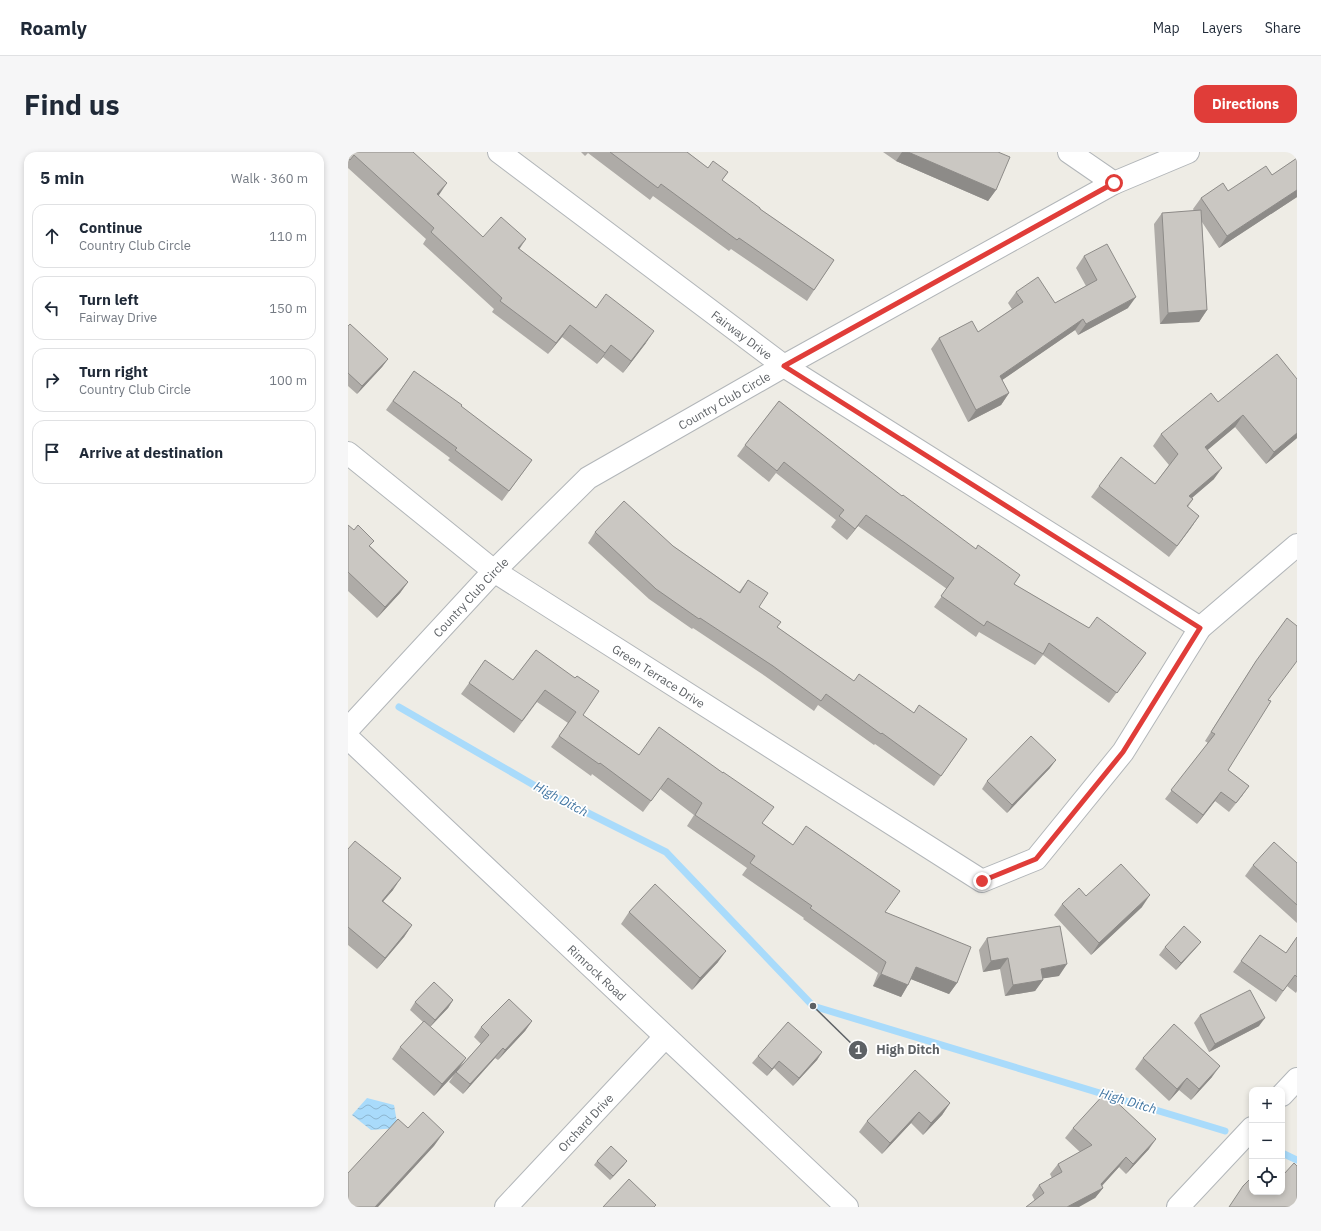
<!DOCTYPE html>
<html lang="en">
<head>
<meta charset="utf-8">
<style>
	body { margin:0; font-family:"IBM Plex Sans",sans-serif; background:#f6f6f7; color:#1f2937 }
	.controls { position:absolute; right:12px; bottom:12px; display:grid; overflow:hidden; border-radius:8px; box-shadow:0 2px 6px #0003 }
	.controls button { width:36px; height:36px; display:grid; place-items:center; padding:0; border:0; border-bottom:1px solid #e0e1e3; background:#fff; color:#1f2937; font:20px sans-serif }
	.stop { position:absolute; width:12px; height:12px; margin:-9px; border:3px solid #e03d39; border-radius:50%; background:#fff }
	.stop.end { background:#e03d39; border-color:#fff; box-shadow:0 1px 4px #0008 }
	.list { margin:0; padding:0; list-style:none }
	h2 { display:flex; justify-content:space-between; align-items:center; height:52px; margin:0; padding:0 16px; font-size:17px }
	h2 small { font-size:13px; font-weight:400; color:#747a83 }
	.list li { display:grid; grid-template-columns:26px 1fr auto; gap:12px; align-items:center; box-sizing:border-box; height:64px; margin:0 8px 8px; padding:0 8px; border:1px solid #e0e1e3; border-radius:12px }
	.list b { display:block; font-size:15px; white-space:nowrap }
	.list p { margin:0; font-size:13px; white-space:nowrap; color:#747a83 }
	.list em { font-size:13px; font-style:normal; color:#747a83 }
	.icon { flex:none; width:22px; height:22px; fill:none; stroke:currentColor; stroke-width:2; stroke-linecap:round; stroke-linejoin:round }
	.map { position:relative; flex:none; width:949px; height:1055px; overflow:hidden; border-radius:12px }
	header { display:flex; align-items:center; gap:24px; box-sizing:border-box; height:56px; padding:0 20px; background:#fff; border-bottom:1px solid #e0e1e3 }
	header strong { font-size:19px }
	nav { display:flex; gap:22px; margin-inline-start:auto; font-size:14px }
	.intro { display:flex; align-items:center; justify-content:space-between; box-sizing:border-box; height:96px; padding:0 24px }
	h1 { margin:0; font-size:28px }
	.button { padding:10px 18px; border-radius:12px; background:#e03d39; color:#fff; font-size:14px; font-weight:700 }
	main { display:flex; gap:24px; padding:0 24px }
	aside { flex:1; background:#fff; border-radius:12px; box-shadow:0 2px 6px #0003 }
	.map>svg:first-child { display:block }
	.water { fill:url(#water-waves) }
	.lines { fill:none; stroke-linecap:round; stroke-linejoin:round }
	.stream { stroke:#a9dbfb; stroke-width:7 }
	.street-casing { stroke:#b2b6b9; stroke-width:24 }
	.secondary-casing { stroke:#b1b5b9; stroke-width:24 }
	.street { stroke:#fff; stroke-width:22 }
	.secondary { stroke:#fff; stroke-width:22 }
	.wall { fill:#aeaba7 }
	.shaded-wall { fill:#8d8b88 }
	.building { fill:#cac7c2; stroke:#8d8b88 }
	.route { stroke:#e03d39; stroke-width:5 }
	.labels { text-anchor:middle; dominant-baseline:central; stroke-width:3.5; stroke-linejoin:round; paint-order:stroke }
	.street-label { font-size:12px; fill:#5d6165; stroke:#fff }
	.water-label { font-size:13px; font-style:italic; fill:#4377a3; stroke:#fff }
	.leader { fill:none; stroke:#5d6165; stroke-width:1.5 }
	.callout-dot { fill:#5d6165; stroke:#fff; stroke-width:1.5 }
	.mark-label { font-size:12px; text-anchor:middle; font-weight:bold; fill:#fff }
	.callout-label { font-size:13px; text-anchor:middle; font-weight:bold; fill:#5d6165; stroke:#fff; stroke-width:3.5; stroke-linejoin:round; paint-order:stroke }
</style>
</head>
<body>
<header>
<strong>Roamly</strong>
<nav><a>Map</a><a>Layers</a><a>Share</a></nav>
</header>
<div class="intro"><h1>Find us</h1><a class="button">Directions</a></div>
<main>
<aside>
<h2>5 min<small>Walk · 360 m</small></h2>
<ul class="list">
<li><svg class="icon" aria-label="ahead" viewBox="0 0 24 24"><path d="M12 20V5M6 11l6-6 6 6"/></svg><div><b>Continue</b><p>Country Club Circle</p></div><em>110 m</em></li>
<li><svg class="icon" aria-label="left" viewBox="0 0 24 24"><path d="M17 20v-9H6M10 6l-5 5 5 5"/></svg><div><b>Turn left</b><p>Fairway Drive</p></div><em>150 m</em></li>
<li><svg class="icon" aria-label="right" viewBox="0 0 24 24"><path d="M7 20v-9h11M14 6l5 5-5 5"/></svg><div><b>Turn right</b><p>Country Club Circle</p></div><em>100 m</em></li>
<li><svg class="icon" aria-label="arrive" viewBox="0 0 24 24"><path d="M6 21V4h12l-3 4 3 4H6"/></svg><div><b>Arrive at destination</b></div></li>
</ul>
</aside>
<div class="map">
<svg width="949" height="1055" viewBox="0 0 949 1055">
	<defs>
		<pattern id="water-waves" width="16" height="10" patternUnits="userSpaceOnUse"><rect width="16" height="10" fill="#a9dbfb"/><path d="M0 5q4-4 8 0t8 0" fill="none" stroke="#8db5cf"/></pattern>
	</defs>
	<rect width="100%" height="100%" fill="#eeece5"/>
	<path class="water" d="M19,946L46,953L50,976L23,978L4,963Z"/>
	<g class="lines">
		<path class="stream" d="M51,555L196,639L318,700L465,854L877,979
			M934,1001L949,1008"/>
		<defs>
			<g id="street">
				<path id="s1" d="M151,0L436,214L852,476"/>
				<path d="M721,0L766,31"/>
				<path id="s2" d="M0,301L146,419L634,729L688,707L775,600L852,476L949,393"/>
				<path id="s3" d="M0,577L146,419L240,326L436,214L766,31L840,0"/>
				<path d="M934,943L949,927"/>
				<path id="s4" d="M158,1055L317,885"/>
				<path d="M830,1055L904,976"/>
			</g>
			<g id="secondary">
				<path id="s5" d="M0,586L499,1055"/>
			</g>
		</defs>
		<use href="#street" class="street-casing"/>
		<use href="#secondary" class="secondary-casing"/>
		<use href="#street" class="street"/>
		<use href="#secondary" class="secondary"/>
	</g>
	<path class="wall" d="M0,0L90,44L135,85L171,97L248,156L298,191L275,221L255,205L249,212L214,185L200,202L144,160L146,157L75,92L78,87L0,16Z
		M233,0H339L360,16L380,20L374,28L412,57L486,108L459,149L383,97L381,99L305,44L302,48L240,1L237,4Z
		M535,0H650L648,38L640,49L548,9Z
		M949,6V45L871,96L854,70L859,158L851,170L812,172L806,72L814,61L846,59L845,57L853,46L880,39L924,23Z
		M736,104L780,156L730,183L727,178L654,228L661,241L653,253L620,270L583,197L591,186L630,180L664,157L660,151L668,140L707,151L738,134L728,116Z
		M0,174L40,207L34,215L9,242L0,234Z
		M66,219L184,308L154,349L100,308L102,306L38,258Z
		M949,227V286L918,312L887,275L859,298L866,327L844,346L845,347L840,355L851,364L821,405L743,345L751,334L807,332L821,313L805,294L813,282Z
		M431,249L666,432L741,476L798,501L761,551L695,503L687,513L631,480L628,485L586,455L599,437L510,374L499,388L483,375L488,368L428,321L421,330L389,304L397,293Z
		M0,373L60,430L52,441L29,466L0,439Z
		M247,380L325,394L391,440L400,428L411,455L429,475L506,529L566,561L619,587L586,634L527,592L526,593L470,553L466,559L417,524L345,476L344,477L301,447L240,391Z
		M188,498L235,563L291,603L414,671L537,760L609,831L601,842L563,827L553,845L525,834L530,821L455,767L456,766L394,723L399,716L339,674L346,663L312,637L295,660L244,622L243,624L203,595L220,571L189,550L166,581L113,542L121,531L165,528Z
		M908,509L921,548L880,618L901,634L881,660L867,649L849,672L817,647L860,591L857,589Z
		M702,616L659,661L634,637L639,629Z
		M0,697L45,738L35,749L64,773L56,785L29,817L0,793Z
		M949,711V771L897,724L905,713Z
		M738,744L794,755L743,803L706,763L714,752Z
		M281,760L370,810L344,838L273,772Z
		M912,783L938,801L949,785V839L948,841L939,834L928,850L885,820Z
		M639,786L711,824L695,826V828L687,839L657,844L652,817L635,820L631,798Z
		M853,790L847,797L828,818L811,803L817,795Z
		M105,848L100,856L82,875L112,915L133,892L126,885L133,875L184,869L177,879L150,908L147,906L115,942L101,930L106,923L86,944L44,907L52,895L75,870L62,858L67,850Z
		M852,863L911,874L861,900L846,871Z
		M474,900L469,908L445,934L426,916L419,924L404,911L410,904Z
		M795,906L864,925L843,948L831,938L821,949L787,917Z
		M602,951L594,963L575,983L563,971L534,1002L511,980L519,969Z
		M725,976L801,997L778,1022L771,1015L754,1034L755,1036L747,1046L687,1049L684,1043L691,1033L704,1026L702,1022L710,1012L732,1000L717,986Z
		M249,1009L276,1013L262,1028L246,1013Z"/>
	<path class="shaded-wall" d="M554,0H560L648,38L640,49L548,9Z
		M99,31L91,43L81,54L89,42Z
		M949,38V45L871,96L879,84Z
		M178,87L170,99V96Z
		M788,145L780,156L730,183L738,172Z
		M859,158L851,170L812,172L820,161Z
		M735,167L727,178L644,235L652,224Z
		M222,173L214,185L200,202L208,191Z
		M306,179L298,191L275,221L283,209Z
		M263,193L255,205L249,212L257,201Z
		M40,207L34,215L9,242L14,234Z
		M661,241L653,253L620,270L628,258Z
		M895,263L887,275L849,307L857,295Z
		M949,281V286L918,312L926,300Z
		M874,316L866,327L833,355L841,344Z
		M518,363L510,374L499,388L507,377Z
		M851,364L843,376L821,405L829,394Z
		M60,430L52,441L29,466L37,455Z
		M708,608L702,616L659,661L664,653Z
		M901,634L894,644L881,660L888,651Z
		M873,640L867,649L849,672L855,663Z
		M53,726L45,738L26,760L34,749Z
		M802,743L794,755L743,803L751,791Z
		M64,773L56,785L29,817L37,806Z
		M853,790L847,797L828,818L833,811Z
		M378,799L370,810L344,838L352,826Z
		M660,806L652,817L635,820L643,809Z
		M719,812L711,824L685,828L693,817Z
		M568,815L609,831L601,842L560,826Z
		M533,822L560,833L553,845L525,834Z
		M695,828L687,839L657,844L665,833Z
		M105,848L100,856L81,876L87,868Z
		M917,866L911,874L861,900L867,892Z
		M184,869L177,879L150,908L157,898Z
		M155,896L147,906L115,942L122,932Z
		M474,900L469,908L445,934L451,926Z
		M118,906L110,918L86,944L94,932Z
		M431,909L426,916L419,924L424,917Z
		M872,914L864,925L843,948L851,937Z
		M839,926L831,938L821,949L829,937Z
		M602,951L594,963L575,983L583,971Z
		M571,960L563,971L534,1002L542,991Z
		M96,980L86,994L30,1055H27Z
		M808,987L801,997L778,1022L785,1012Z
		M778,1005L771,1015L749,1039L755,1036L747,1046L731,1055H719L753,1032Z
		M279,1009L276,1013L262,1028L265,1024Z"/>
	<path class="building" d="M0,0H65L99,31L89,42L135,85L153,65L178,87L170,96L248,156L258,142L306,179L283,209L263,193L257,201L222,173L208,191L152,149L154,146L83,80L86,76L6,3L2,8L0,7Z
		M262,0H339L360,16L365,9L380,20L374,28L412,56V57L486,108L466,138L391,86L389,88L313,32L310,36Z
		M560,0H650L662,5L648,38Z
		M949,6V38L879,84L853,46L875,31L880,39L918,14L924,23Z
		M853,58L859,158L820,161L814,61Z
		M759,92L788,145L738,172L735,167L652,224L661,241L628,258L591,186L624,169L630,180L675,150L668,140L690,125L707,151L749,128L736,104Z
		M2,172L40,207L14,234L0,221V174Z
		M929,202L949,227V281L926,300L895,263L857,295L874,316L841,344L845,347L839,354L851,364L829,394L751,334L773,305L807,332L830,302L813,282L863,241L870,250Z
		M66,219L114,253L113,254L184,308L161,339L107,298L109,296L45,249Z
		M431,249L554,344L555,343L628,397L630,393L672,423L666,432L741,476L749,465L798,501L769,541L701,491L695,502L639,469L636,474L593,444L606,426L518,363L507,377L491,364L496,358L436,310L429,319L397,293Z
		M276,349L325,394L392,441L400,428L420,441L411,455L433,470L429,475L506,529L511,522L566,561L571,553L619,587L593,624L534,581L533,582L478,542L473,549L425,514L352,466L351,467L308,437L247,380Z
		M0,373L6,378L10,373L26,389L21,394L60,430L37,455L0,420Z
		M939,466L949,474V509L920,548L923,549L880,618L901,634L888,651L873,640L855,663L823,638L867,582L863,580L908,509Z
		M188,498L227,526L229,524L251,539L235,563L291,603L311,575L375,621V620L426,655L414,671L445,693L458,674L552,739L537,760L623,795L609,831L568,815L560,833L533,822L538,810L462,756L464,754L402,711L407,704L347,663L354,651L320,626L303,649L252,611L251,612L211,584L228,560L197,538L174,569L121,531L137,508L165,528Z
		M683,584L708,608L664,653L639,629Z
		M7,689L53,726L34,749L64,773L37,806L0,775V697Z
		M926,690L949,711V753L905,713Z
		M773,712L802,743L751,791L714,752L731,736L738,744Z
		M307,732L378,799L352,826L281,760Z
		M712,774L719,812L693,817L695,828L665,833L660,806L643,809L639,786Z
		M836,774L853,790L833,811L817,795Z
		M912,783L938,801L949,785V825L947,823L935,839L893,809Z
		M86,830L105,848L87,868L67,850Z
		M902,838L917,866L867,892L852,863Z
		M161,847L184,869L157,898L155,896L122,932L108,920L141,883L133,875Z
		M76,869L118,906L94,932L52,895Z
		M440,870L474,900L451,926L431,909L424,917L410,904Z
		M826,872L872,914L851,937L839,926L829,937L795,906Z
		M567,918L602,951L583,971L571,960L542,991L519,969Z
		M758,940L808,987L785,1012L778,1005L753,1032L755,1036L719,1055H678L696,1041L691,1033L714,1020L710,1012L744,993L725,976Z
		M75,960L96,980L27,1055H0V1021L50,967L60,976Z
		M263,994L279,1009L265,1024L249,1009Z
		M946,1011L949,1014V1055H881L895,1034L904,1025V1040H934V1020L936,1022Z
		M281,1027L308,1053L306,1055H255Z"/>
	<g class="lines">
		<path class="route" d="M634,729L688,707L775,600L852,476L436,214L766,31"/>
	</g>
	<g class="labels">
		<g class="street-label">
			<text stroke="none"><textPath href="#s1" startOffset="304">Fairway Drive</textPath></text>
			<text stroke="none"><textPath href="#s3" startOffset="504">Country Club Circle</textPath></text>
			<text stroke="none"><textPath href="#s3" startOffset="180">Country Club Circle</textPath></text>
			<text stroke="none"><textPath href="#s2" startOffset="383">Green Terrace Drive</textPath></text>
			<text stroke="none"><textPath href="#s5" startOffset="342">Rimrock Road</textPath></text>
			<text stroke="none"><textPath href="#s4" startOffset="116">Orchard Drive</textPath></text>
		</g>
		<g class="water-label">
			<text transform="translate(213 647) rotate(28)">High Ditch</text>
			<text transform="translate(780 949) rotate(17)">High Ditch</text>
		</g>
	</g>
	<path class="leader" d="M465 854L510 898"/>
	<g class="callout-dot">
		<circle cx="465" cy="854" r="4"/>
		<circle cx="510" cy="898" r="10"/>
	</g>
	<g class="mark-label">
		<text x="510" y="902">1</text>
	</g>
	<g class="callout-label">
		<text x="560" y="902">High Ditch</text>
	</g>
</svg>
<div class="controls">
<button>+</button>
<button>−</button>
<button><svg class="icon" aria-label="locate" viewBox="0 0 24 24"><circle cx="12" cy="12" r="6"/><path d="M12 2v4M12 18v4M2 12h4M18 12h4"/></svg></button>
</div>
<div class="stop" style="left:766px;top:31px"></div>
<div class="stop end" style="left:634px;top:729px"></div>
</div>
</main>
</body>
</html>
